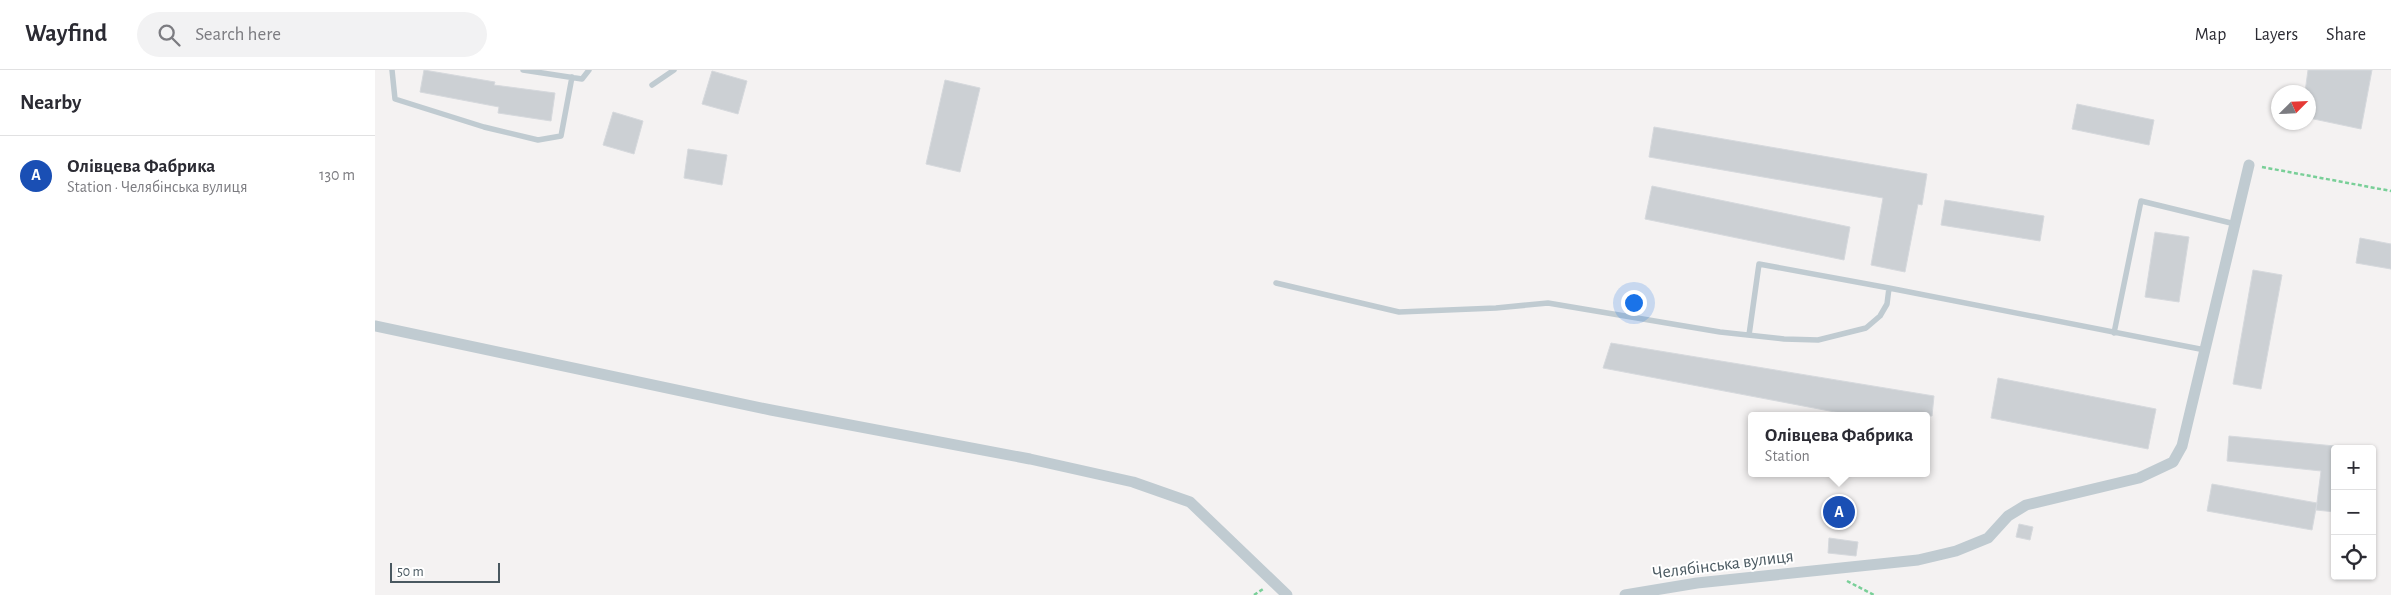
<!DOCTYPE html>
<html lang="en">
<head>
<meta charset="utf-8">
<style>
	body { margin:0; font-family:"Alegreya Sans",sans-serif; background:#f2f2f3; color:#2b2b33 }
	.controls { position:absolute; right:15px; bottom:15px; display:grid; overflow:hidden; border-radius:5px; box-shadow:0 1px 4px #0004 }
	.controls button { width:45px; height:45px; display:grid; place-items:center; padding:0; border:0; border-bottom:1px solid #e1e1e2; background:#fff; color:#2b2b33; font:25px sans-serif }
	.compass { position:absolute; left:1896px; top:15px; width:45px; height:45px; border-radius:50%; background:#fff; box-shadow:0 1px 4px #0004; rotate:66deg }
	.scale { position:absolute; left:15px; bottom:12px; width:110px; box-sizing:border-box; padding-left:5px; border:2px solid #495860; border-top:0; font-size:14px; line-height:18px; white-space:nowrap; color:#495860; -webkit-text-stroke:4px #fff; paint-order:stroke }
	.you { position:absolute; left:1258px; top:232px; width:18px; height:18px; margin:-12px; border:4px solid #fff; border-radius:50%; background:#1a73e8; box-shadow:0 0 0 8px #1a73e833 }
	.badge { display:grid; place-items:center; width:32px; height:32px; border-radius:50%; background:#111827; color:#fff; font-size:16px; font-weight:700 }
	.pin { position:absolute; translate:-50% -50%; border:2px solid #fff; box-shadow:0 1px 5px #0006 }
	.popup { position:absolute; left:1373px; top:342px; width:182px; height:65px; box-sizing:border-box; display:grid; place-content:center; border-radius:5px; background:#fff; filter:drop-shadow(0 1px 4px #0005); font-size:16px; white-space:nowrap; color:#7c7c81 }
	.popup b { font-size:19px; color:#2b2b33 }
	.popup::after { content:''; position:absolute; left:50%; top:100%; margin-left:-10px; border:10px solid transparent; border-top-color:#fff }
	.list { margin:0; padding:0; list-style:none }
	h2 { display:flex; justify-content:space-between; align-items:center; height:65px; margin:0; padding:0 20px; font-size:21px }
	h2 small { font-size:16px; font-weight:400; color:#7c7c81 }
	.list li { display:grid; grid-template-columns:32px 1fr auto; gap:15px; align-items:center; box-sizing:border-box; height:80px; padding:0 20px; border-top:1px solid #e1e1e2 }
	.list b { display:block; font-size:19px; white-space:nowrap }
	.list p { margin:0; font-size:16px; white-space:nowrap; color:#7c7c81 }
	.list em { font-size:16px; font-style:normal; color:#7c7c81 }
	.icon { flex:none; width:28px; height:28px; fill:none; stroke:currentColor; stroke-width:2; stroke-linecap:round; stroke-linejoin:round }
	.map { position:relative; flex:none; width:2016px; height:525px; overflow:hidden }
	header { display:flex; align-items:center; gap:30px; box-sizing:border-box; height:70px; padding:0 25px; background:#fff; border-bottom:1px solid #e1e1e2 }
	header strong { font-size:24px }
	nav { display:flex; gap:28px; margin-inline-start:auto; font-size:18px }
	.search { width:350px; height:45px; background:#f2f2f3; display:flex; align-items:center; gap:12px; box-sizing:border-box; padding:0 18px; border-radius:28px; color:#7c7c81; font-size:19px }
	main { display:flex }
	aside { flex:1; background:#fff }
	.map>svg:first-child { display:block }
	.building { fill:#ccd0d4; stroke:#d6d9dd }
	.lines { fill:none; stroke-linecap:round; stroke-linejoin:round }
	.path { stroke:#79cf98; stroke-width:2.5; stroke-dasharray:4 2.5; stroke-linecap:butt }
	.service { stroke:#c0cbd1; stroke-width:5.5 }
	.minor { stroke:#c0cbd1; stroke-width:11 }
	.labels { text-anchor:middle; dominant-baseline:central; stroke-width:4; stroke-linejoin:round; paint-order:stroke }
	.street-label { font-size:18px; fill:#495860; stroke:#fff }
</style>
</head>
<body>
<header>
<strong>Wayfind</strong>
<div class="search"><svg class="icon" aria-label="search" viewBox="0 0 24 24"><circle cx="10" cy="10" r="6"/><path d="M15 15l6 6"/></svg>Search here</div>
<nav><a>Map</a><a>Layers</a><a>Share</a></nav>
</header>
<main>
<aside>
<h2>Nearby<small></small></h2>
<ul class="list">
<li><span class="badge" style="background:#1a4fb4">A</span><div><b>Олівцева Фабрика</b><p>Station · Челябінська вулиця</p></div><em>130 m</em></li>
</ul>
</aside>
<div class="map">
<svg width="2016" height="525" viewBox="0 0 2016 525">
	<rect width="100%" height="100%" fill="#f4f2f2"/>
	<path class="building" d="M49,0L120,12L119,15L180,23L176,51L123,43L124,37L45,22Z
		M1933,0H1997L1986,59L1934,48V22H1930Z
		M337,1L372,11L363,44L327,34Z
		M570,10L605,18L585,102L551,94Z
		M1702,34L1779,50L1774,75L1697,59Z
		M238,42L268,51L259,84L228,75Z
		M1279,57L1552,104L1547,135L1543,134L1530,202L1496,195L1508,128L1274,87Z
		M313,79L352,85L347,115L309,108Z
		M1277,116L1475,157L1469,190L1270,149Z
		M1570,130L1669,146L1665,171L1566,155Z
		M1780,162L1814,167L1804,232L1770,227Z
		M1985,168L2016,174V199L1981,193Z
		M1878,200L1907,205L1886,319L1858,314Z
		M1236,273L1559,326L1557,346H1481L1228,298Z
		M1623,308L1781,339L1773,379L1616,348Z
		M1854,366L1960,376V442L1941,440L1946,401L1852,391Z
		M1837,414L1942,433L1937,460L1832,441Z
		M1644,454L1658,457L1655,470L1641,467Z
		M1454,468L1483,472L1481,486L1453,483Z"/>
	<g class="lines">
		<path class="path" d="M1887,97L2016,121
			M1472,511L1499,525
			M879,525L888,519"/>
		<path class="service" d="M17,0L20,29L109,57L163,70L186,66L197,7
			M148,0L207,9L214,0
			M277,15L299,0
			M901,213L1024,242L1121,238L1173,233L1345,262L1409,269L1443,270L1491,258L1505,246L1512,234L1514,218L1830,280
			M1739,263L1766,131L1860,154
			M1374,265L1384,194L1514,218"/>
		<path class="minor" d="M0,256L396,340L655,389L758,412L815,432L912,525
			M1250,525L1322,513L1543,490L1581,481L1613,468L1633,446L1651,435L1764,408L1798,392L1807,376L1874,95"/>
	</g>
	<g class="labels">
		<g class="street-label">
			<text transform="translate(1348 495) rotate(-7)">Челябінська вулиця</text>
		</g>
	</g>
</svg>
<div class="controls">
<button>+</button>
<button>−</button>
<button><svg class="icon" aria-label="locate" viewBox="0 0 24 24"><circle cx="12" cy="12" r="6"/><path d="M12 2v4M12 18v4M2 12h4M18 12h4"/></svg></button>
</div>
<svg class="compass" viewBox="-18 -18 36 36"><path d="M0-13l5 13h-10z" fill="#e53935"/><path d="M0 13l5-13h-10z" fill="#7c7c81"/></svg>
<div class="scale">50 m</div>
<div class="you"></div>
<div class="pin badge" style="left:1464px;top:442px;background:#1a4fb4">A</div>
<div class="popup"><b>Олівцева Фабрика</b>Station</div>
</div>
</main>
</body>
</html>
